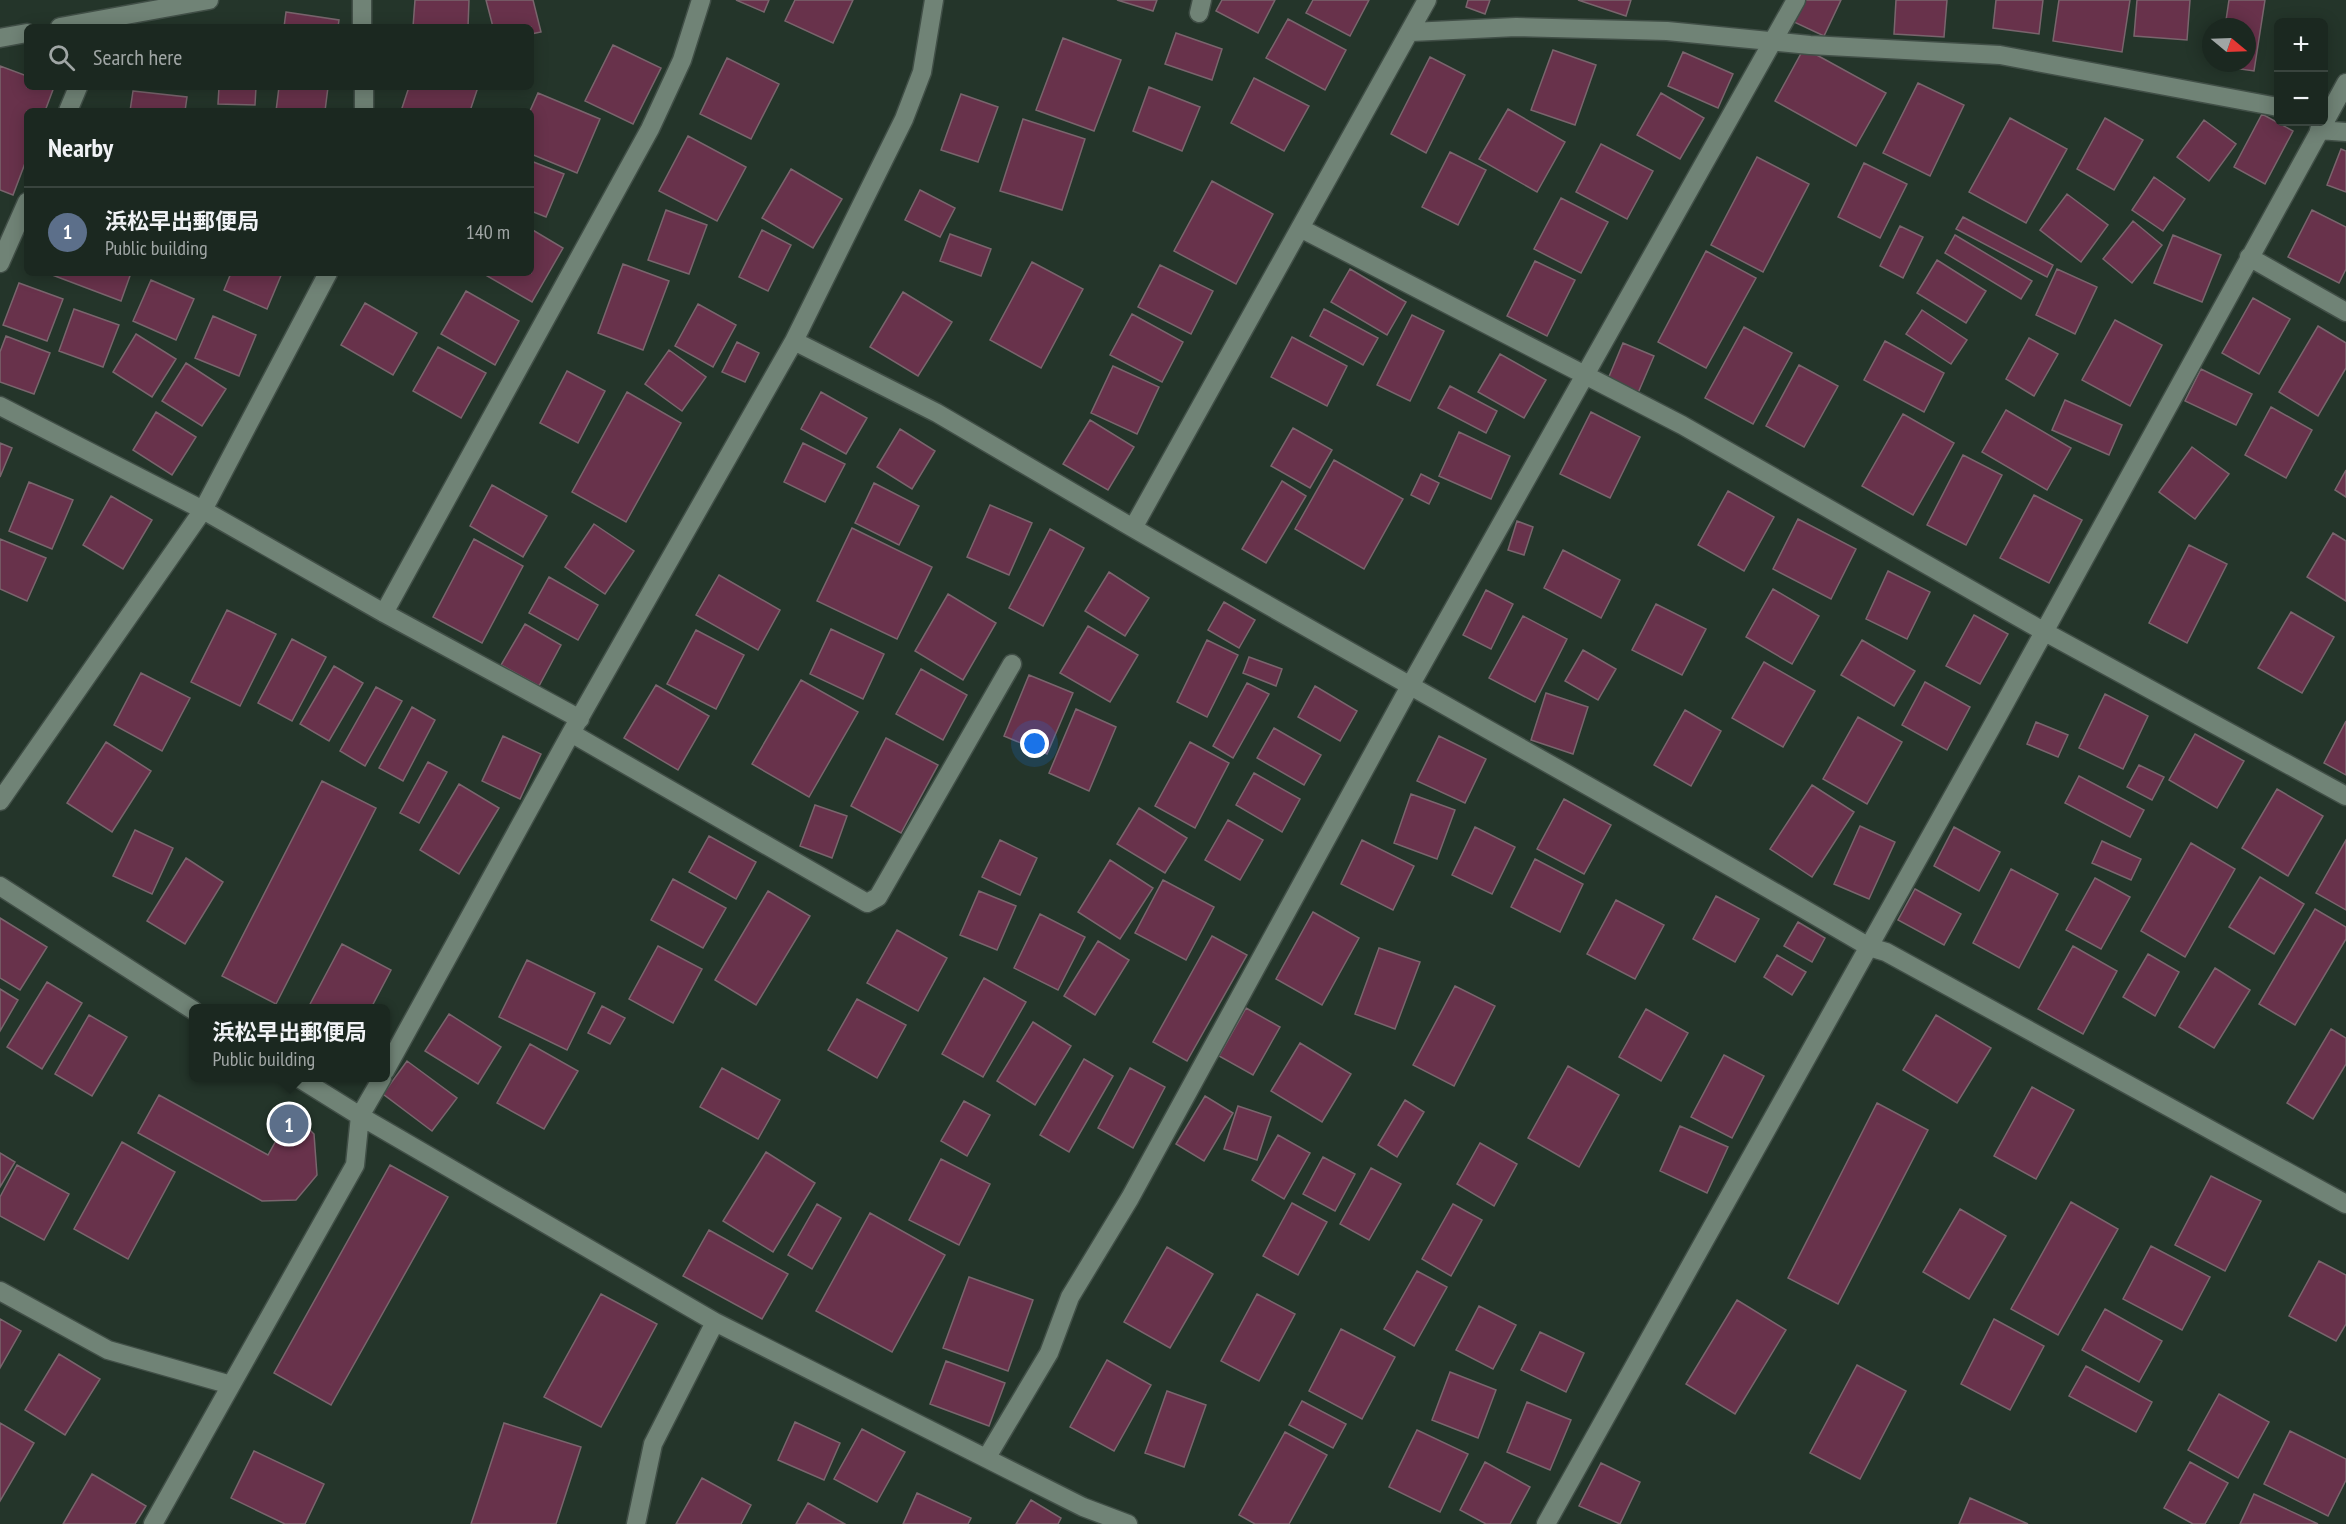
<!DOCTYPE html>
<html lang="en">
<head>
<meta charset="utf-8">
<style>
	body { margin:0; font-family:"PT Sans Narrow","Noto Sans JP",sans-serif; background:#243029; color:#f1f3f6 }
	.controls { position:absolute; right:18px; top:18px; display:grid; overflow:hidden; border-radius:9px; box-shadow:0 3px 15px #0003 }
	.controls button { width:54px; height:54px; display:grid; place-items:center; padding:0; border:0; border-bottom:2px solid #39443e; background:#1b2820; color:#f1f3f6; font:30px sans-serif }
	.compass { position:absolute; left:2202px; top:18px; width:54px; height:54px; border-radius:50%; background:#1b2820; box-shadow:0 3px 15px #0003; rotate:109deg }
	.you { position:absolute; left:1035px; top:744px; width:21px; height:21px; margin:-15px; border:4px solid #fff; border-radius:50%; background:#1a73e8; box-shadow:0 0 0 9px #1a73e833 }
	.badge { display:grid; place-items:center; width:39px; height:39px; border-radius:50%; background:#fc8fc1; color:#fff; font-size:20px; font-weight:700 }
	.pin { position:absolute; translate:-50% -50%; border:3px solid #fff; box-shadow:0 2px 6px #0006 }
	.popup { position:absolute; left:189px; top:1004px; width:201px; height:78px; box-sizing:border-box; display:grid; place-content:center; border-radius:9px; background:#1b2820; filter:drop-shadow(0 2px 4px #0005); font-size:20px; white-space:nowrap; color:#a0a6a5 }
	.popup b { font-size:22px; color:#f1f3f6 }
	.popup::after { content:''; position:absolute; left:50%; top:100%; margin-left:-12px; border:12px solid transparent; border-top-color:#1b2820 }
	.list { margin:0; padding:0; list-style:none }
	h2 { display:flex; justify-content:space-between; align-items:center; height:78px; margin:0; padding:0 24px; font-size:26px }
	h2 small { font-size:20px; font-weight:400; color:#a0a6a5 }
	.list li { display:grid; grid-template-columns:39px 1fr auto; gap:18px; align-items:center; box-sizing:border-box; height:90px; padding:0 24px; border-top:2px solid #39443e }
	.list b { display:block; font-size:22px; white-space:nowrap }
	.list p { margin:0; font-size:20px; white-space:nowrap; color:#a0a6a5 }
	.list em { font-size:20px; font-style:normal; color:#a0a6a5 }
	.icon { flex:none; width:33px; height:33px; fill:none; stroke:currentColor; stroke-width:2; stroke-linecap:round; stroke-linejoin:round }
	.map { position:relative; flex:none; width:2346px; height:1524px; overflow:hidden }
	.search { position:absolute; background:#1b2820; box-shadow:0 3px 15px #0003; left:24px; top:24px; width:510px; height:66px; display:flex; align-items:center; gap:15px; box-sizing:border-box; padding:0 21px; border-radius:9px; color:#a0a6a5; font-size:22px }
	.panel { position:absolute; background:#1b2820; box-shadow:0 3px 15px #0003; left:24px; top:108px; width:510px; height:168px; border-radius:9px }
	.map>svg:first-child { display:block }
	.building { fill:#68324b; stroke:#79656d; stroke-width:1.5 }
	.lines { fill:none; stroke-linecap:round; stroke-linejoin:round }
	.minor-casing { stroke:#414f47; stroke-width:21 }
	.minor { stroke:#708376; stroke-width:18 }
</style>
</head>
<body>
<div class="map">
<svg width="2346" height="1524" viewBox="0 0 2346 1524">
	<rect width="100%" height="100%" fill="#24352a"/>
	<path class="building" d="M415,0H469L468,27H413Z
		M486,0H533L541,32L531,34V27H493Z
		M736,0H769L764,12Z
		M795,0H853L833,43L785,21Z
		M1117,0H1157L1153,11Z
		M1222,0H1275L1258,33L1216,11Z
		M1313,0H1369L1350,36L1306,13Z
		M1468,0H1490L1485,14L1466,7Z
		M1578,0H1631L1626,16Z
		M1804,0H1841L1824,36L1794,22Z
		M1896,0H1947L1944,37L1894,34Z
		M1996,0H2043L2039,34L1993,28Z
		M2059,0H2130L2122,52L2053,41Z
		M2137,0H2190L2187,40L2134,36Z
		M2229,0H2265L2254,71L2220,66V63H2247V27H2225Z
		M286,12L339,20L338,27H284Z
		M1288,19L1346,50L1325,90L1266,58Z
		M1176,33L1222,49L1212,80L1165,64Z
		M1063,38L1121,60L1094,131L1036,110Z
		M613,45L661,68L633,124L585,101Z
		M1804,48L1886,93L1856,146L1775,101Z
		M1553,50L1596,65L1575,125L1531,110Z
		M1683,52L1733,74L1718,108L1668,86Z
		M1430,57L1465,75L1426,153L1391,134Z
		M727,58L779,84L751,139L700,114Z
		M0,66L27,76V87H54L45,111H27V158L13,195L0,190Z
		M1254,78L1309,106L1284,151L1231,123Z
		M1918,83L1964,105L1930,176L1883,153Z
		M219,87H256L255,105L218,104Z
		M279,87H328L325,111H276Z
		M409,87H478L470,111H401Z
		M1149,87L1200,107L1182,151L1133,131Z
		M133,91L187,97L185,111H130Z
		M538,93L600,119L577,173L531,154L530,111Z
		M1661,93L1704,118L1680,159L1637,135Z
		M961,94L998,107L978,162L941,150Z
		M1508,109L1565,142L1537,192L1479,159Z
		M2262,114L2293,131L2265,184L2234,167Z
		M2010,118L2067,149L2026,223L1969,192Z
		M2105,118L2143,140L2114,190L2077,169Z
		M1023,119L1085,139L1062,210L1000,191Z
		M2204,120L2236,144L2209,181L2177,157Z
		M688,136L746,167L717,221L659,191Z
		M1601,144L1653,171L1627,219L1576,192Z
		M2341,149L2346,151V192L2327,185Z
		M1450,152L1486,170L1458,225L1422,207Z
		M1757,157L1809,184L1763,272L1711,245Z
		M531,161L564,174L546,217L531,211Z
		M1864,163L1907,184L1880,238L1838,217Z
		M791,169L842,199L813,248L762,218Z
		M2154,177L2185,199L2163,231L2132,210Z
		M1212,181L1273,214L1236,284L1174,251Z
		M920,190L955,208L940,237L905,220Z
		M2067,194L2108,225L2081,262L2040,230Z
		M1561,198L1608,222L1581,273L1534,249Z
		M666,210L707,225L689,274L648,260Z
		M2312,210L2346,227V269L2339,283L2288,257Z
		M1963,217L2053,265L2047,277L1956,229Z
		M2133,221L2162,245L2132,283L2103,259Z
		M1900,226L1923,237L1903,278L1880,266Z
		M531,229L563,248L532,302L482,273H531Z
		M762,230L791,245L768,291L739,277Z
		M950,234L991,249L981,276L940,261Z
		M1955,235L2032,281L2021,299L1945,253Z
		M2173,235L2221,255L2202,302L2154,283Z
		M1706,251L1756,278L1706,368L1658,342Z
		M1937,260L1986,291L1966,323L1917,293Z
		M1535,261L1575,280L1547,336L1507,316Z
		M1032,262L1083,289L1041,368L990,340Z
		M623,264L669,281L643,350L598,333Z
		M1160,265L1213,291L1191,334L1138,307Z
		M1350,269L1406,302L1387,335L1331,302Z
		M2057,269L2097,287L2075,334L2036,315Z
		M47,273H131L121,301Z
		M231,273H282L267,309L224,290Z
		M151,280L194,299L176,340L133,321Z
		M19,283L63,299L47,341L3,325Z
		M466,291L519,321L495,365L441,334Z
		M903,292L952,322L918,376L870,347Z
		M2253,298L2290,319L2259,374L2222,353Z
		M365,303L417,333L393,375L341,345Z
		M698,304L736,325L713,367L675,346Z
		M74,309L119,325L103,367L59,351Z
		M1324,309L1378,338L1363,365L1310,336Z
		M1922,310L1967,340L1951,364L1906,334Z
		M1132,314L1183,342L1162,382L1110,355Z
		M1412,315L1444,331L1410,401L1377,385Z
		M213,316L256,335L239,376L195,358Z
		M2115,320L2162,345L2130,406L2082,380Z
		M2318,326L2346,343V368L2318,416L2279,392Z
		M1744,327L1792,353L1753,424L1705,398Z
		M136,334L176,359L152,397L113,372Z
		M6,336L50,353L34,394L0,382V352Z
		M1292,337L1347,366L1327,406L1271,377Z
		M2029,338L2058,354L2034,396L2006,379Z
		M1885,341L1944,373L1924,412L1864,380Z
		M737,342L759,353L745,382L722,372Z
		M1623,343L1654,356L1638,393L1608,379Z
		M438,347L486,373L461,418L413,391Z
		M669,350L706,377L682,411L645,384Z
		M1500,354L1546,380L1524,418L1478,392Z
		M186,363L226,389L202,426L162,401Z
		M1799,365L1838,386L1804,447L1766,426Z
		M1113,366L1159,387L1137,434L1091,413Z
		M2201,369L2252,394L2236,425L2185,401Z
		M567,371L605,391L578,443L540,423Z
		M1450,386L1497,411L1486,433L1438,408Z
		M627,392L681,423L626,522L572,492Z
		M821,392L867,418L846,454L801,429Z
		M2065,400L2122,425L2109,455L2052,430Z
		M2271,407L2312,430L2286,478L2245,455Z
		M2006,410L2071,448L2047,490L1982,452Z
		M156,412L196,437L172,475L133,450Z
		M1591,412L1640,437L1610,498L1560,474Z
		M1903,414L1954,443L1913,515L1862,486Z
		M1090,420L1134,447L1108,490L1063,464Z
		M1293,428L1332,450L1310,488L1271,466Z
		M900,429L935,451L912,489L877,467Z
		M1459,432L1510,456L1491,499L1439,476Z
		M0,443L12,448L0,477Z
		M803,443L845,464L825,502L784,482Z
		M2192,447L2229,474L2195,519L2159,492Z
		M1963,455L2002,475L1966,545L1927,525Z
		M1334,460L1403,499L1364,569L1295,529Z
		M2346,470V497L2335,490Z
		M1421,474L1439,483L1429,504L1411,495Z
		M1282,481L1306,496L1266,563L1242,549Z
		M29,482L73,500L52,549L9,531Z
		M874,483L919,506L899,545L855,523Z
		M492,485L547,516L523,557L470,526Z
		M1728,491L1774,517L1744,571L1698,545Z
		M2034,495L2082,520L2049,583L2000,558Z
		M111,496L152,520L123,569L83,545Z
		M990,505L1032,523L1009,575L967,557Z
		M1798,519L1856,549L1831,599L1773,569Z
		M1517,521L1533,527L1524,555L1508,550Z
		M594,524L634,551L605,594L565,567Z
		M852,528L932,567L897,639L817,601Z
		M1050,529L1084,548L1043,626L1009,608Z
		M2333,533L2346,541V601L2307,577Z
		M0,539L46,558L27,601L0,589Z
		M474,539L523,566L482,643L433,617Z
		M2189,545L2227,564L2187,643L2149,623Z
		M1563,550L1620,580L1601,618L1544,588Z
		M1888,571L1930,592L1907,639L1866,619Z
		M1109,572L1149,598L1125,636L1085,611Z
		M719,575L780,610L758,650L696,615Z
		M549,577L598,605L578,640L529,613Z
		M1773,589L1819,616L1792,664L1746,637Z
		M1486,590L1513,604L1491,649L1463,635Z
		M948,594L996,623L963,680L915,651Z
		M1224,602L1255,620L1239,648L1208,630Z
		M1656,604L1706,629L1682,675L1632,650Z
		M227,610L276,634L240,706L191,682Z
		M2291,612L2334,637L2302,693L2258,668Z
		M1974,615L2008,634L1980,684L1946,666Z
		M1523,616L1567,639L1535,702L1489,678Z
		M525,624L561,645L539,686L501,665Z
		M1088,626L1138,655L1110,702L1060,673Z
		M831,629L884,654L863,699L810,674Z
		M696,630L744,655L716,709L667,684Z
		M292,639L326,657L292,721L258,703Z
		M1207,640L1238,655L1207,717L1177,702Z
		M1862,640L1915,671L1894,706L1841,675Z
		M1583,650L1616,669L1598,700L1565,681Z
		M1249,657L1282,669L1276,686L1243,673Z
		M1764,662L1815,691L1783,747L1732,718Z
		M334,666L363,683L329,741L300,724Z
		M921,669L967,695L943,740L896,714Z
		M141,673L190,698L162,751L114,725Z
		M1029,675L1073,693L1047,754L1004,736Z
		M801,680L858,712L809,797L752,764Z
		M1925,682L1970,707L1947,750L1902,725Z
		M1247,683L1269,694L1233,758L1213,746Z
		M656,685L709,716L678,770L624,738Z
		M1315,686L1357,711L1340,741L1298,717Z
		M376,687L402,701L365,766L340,751Z
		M1546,693L1588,707L1573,754L1531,740Z
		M2105,694L2148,716L2123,769L2079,748Z
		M412,707L435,720L403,781L379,768Z
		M1076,709L1116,727L1089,791L1049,773Z
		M1685,710L1721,731L1691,786L1654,765Z
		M1858,717L1902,742L1867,804L1823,779Z
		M2346,721V775L2324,763Z
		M2036,722L2068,735L2058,757L2027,744Z
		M1274,728L1321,755L1304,785L1257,758Z
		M2195,734L2244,761L2217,808L2169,780Z
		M503,736L541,754L520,799L482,781Z
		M1439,736L1486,759L1465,803L1417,781Z
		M886,738L938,765L901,833L851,806Z
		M106,742L151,771L112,832L67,803Z
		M1190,742L1229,763L1195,828L1155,806Z
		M428,762L447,772L419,823L400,813Z
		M2139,765L2164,777L2152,800L2127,787Z
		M1254,773L1300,799L1282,832L1236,805Z
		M2079,776L2144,810L2130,837L2065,803Z
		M322,781L376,808L276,1004L222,976Z
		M459,784L499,808L459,874L420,850Z
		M1812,785L1854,812L1812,877L1770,849Z
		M2277,789L2323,816L2288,876L2242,848Z
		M1411,794L1455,810L1437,859L1394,843Z
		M1564,799L1611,825L1584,874L1537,849Z
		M815,805L847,816L832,858L800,846Z
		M1139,808L1187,838L1165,873L1117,844Z
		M1228,820L1263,840L1240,880L1205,860Z
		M1860,826L1895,842L1869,899L1834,884Z
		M1475,827L1515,847L1492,894L1452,875Z
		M1954,827L2000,852L1979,891L1934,866Z
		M135,830L173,848L152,894L113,876Z
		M709,836L756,862L736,899L689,872Z
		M1000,840L1037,858L1020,895L982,877Z
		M1362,840L1414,866L1393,910L1341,884Z
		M2346,840V910L2316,893Z
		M2102,841L2141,859L2131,880L2092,863Z
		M2191,843L2235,869L2185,957L2141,931Z
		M186,858L223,882L185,944L147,921Z
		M1535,859L1583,884L1560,932L1511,907Z
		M1110,860L1153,888L1120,939L1078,912Z
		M2011,869L2058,894L2019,968L1973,943Z
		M2260,877L2304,904L2274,954L2229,927Z
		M2095,878L2130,897L2101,949L2066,930Z
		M673,879L726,908L703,948L651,920Z
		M1163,880L1214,907L1186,960L1135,933Z
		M1915,889L1961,914L1944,945L1898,920Z
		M768,891L810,916L756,1005L715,980Z
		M979,891L1016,906L997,950L960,935Z
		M1716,896L1759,919L1735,962L1693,939Z
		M1616,900L1664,925L1635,979L1587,954Z
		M2315,909L2346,927V939L2295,1025L2259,1004Z
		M1313,912L1359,938L1322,1005L1276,979Z
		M1040,914L1085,937L1058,990L1014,968Z
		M0,918L47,947L20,990L0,978Z
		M1798,922L1825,938L1812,962L1784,946Z
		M897,930L947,958L918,1011L867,983Z
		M1212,936L1247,955L1187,1061L1153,1042Z
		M1098,941L1129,960L1095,1015L1064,996Z
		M342,944L391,970L371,1008H308Z
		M658,946L702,969L673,1023L629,999Z
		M2073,946L2117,971L2083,1034L2038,1009Z
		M1379,948L1420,962L1395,1029L1355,1014Z
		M2148,954L2179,972L2155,1016L2123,997Z
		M1777,955L1806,972L1792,995L1764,977Z
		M527,960L595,993L567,1050L499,1017Z
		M2215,968L2250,990L2214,1048L2179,1027Z
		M984,978L1026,1002L983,1077L942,1054Z
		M47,982L82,1003L42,1069L7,1047Z
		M1455,986L1495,1006L1454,1086L1413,1065Z
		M0,989L18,1000L0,1031Z
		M857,999L906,1025L877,1078L828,1050Z
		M602,1006L625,1018L610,1044L588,1033Z
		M1246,1008L1280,1027L1253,1075L1219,1056Z
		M1646,1009L1688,1033L1661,1081L1619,1057Z
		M449,1014L501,1047L478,1084L425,1051Z
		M89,1015L127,1037L92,1096L55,1074Z
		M1936,1015L1991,1048L1957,1103L1903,1070Z
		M1033,1022L1071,1046L1035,1105L997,1081Z
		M2331,1029L2346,1038V1064L2313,1119L2287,1103Z
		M1300,1043L1351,1074L1322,1122L1271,1091Z
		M530,1044L578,1071L544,1129L497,1103Z
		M1724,1055L1764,1076L1732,1138L1691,1117Z
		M1084,1059L1113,1076L1069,1152L1040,1135Z
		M407,1061L457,1098L432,1131L383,1094Z
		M1568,1066L1619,1095L1579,1167L1528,1138Z
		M722,1068L780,1100L758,1139L700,1107Z
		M1130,1068L1165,1087L1133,1148L1098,1128Z
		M2032,1087L2074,1110L2036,1179L1994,1156Z
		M159,1095L268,1155L292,1112L314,1134L317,1175L296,1200L262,1201L138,1133Z
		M1205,1096L1233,1113L1204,1161L1176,1144Z
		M1405,1100L1424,1112L1397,1157L1378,1145Z
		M964,1101L990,1115L967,1156L941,1141Z
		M1877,1103L1928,1130L1838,1304L1788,1278Z
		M1238,1106L1271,1117L1257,1160L1224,1149Z
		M1680,1126L1728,1147L1707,1193L1660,1171Z
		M1278,1135L1310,1153L1284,1199L1252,1180Z
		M122,1142L175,1172L128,1259L74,1229Z
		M1480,1143L1517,1164L1494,1206L1457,1184Z
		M766,1152L815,1183L773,1252L723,1221Z
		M0,1153L15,1162L0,1187Z
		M1323,1157L1355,1174L1335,1211L1303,1194Z
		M941,1159L990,1184L959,1245L909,1220Z
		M17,1165L69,1194L44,1240L0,1216V1197Z
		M390,1165L448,1197L331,1405L274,1373Z
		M1371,1168L1401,1184L1369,1240L1340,1224Z
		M2211,1176L2261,1201L2225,1271L2175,1245Z
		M2071,1202L2118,1229L2058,1335L2011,1309Z
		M1292,1203L1327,1222L1298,1275L1263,1256Z
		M817,1204L841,1218L812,1269L788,1255Z
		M1453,1204L1482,1220L1451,1276L1422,1259Z
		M1960,1209L2006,1236L1969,1299L1923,1272Z
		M870,1213L945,1255L892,1352L816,1311Z
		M709,1230L788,1274L762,1319L683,1276Z
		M2151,1246L2210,1277L2182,1330L2123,1299Z
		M1167,1247L1213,1274L1170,1348L1124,1322Z
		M2319,1261L2346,1275V1324L2336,1341L2289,1316Z
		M1417,1271L1447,1287L1414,1346L1384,1329Z
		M969,1277L1033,1300L1008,1371L943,1348Z
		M601,1294L657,1324L601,1427L544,1397Z
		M1257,1294L1295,1314L1259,1381L1221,1361Z
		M1737,1300L1786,1330L1735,1414L1686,1384Z
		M1479,1306L1516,1325L1493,1369L1456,1350Z
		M2105,1309L2162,1341L2139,1382L2082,1350Z
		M0,1319L21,1331L0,1368Z
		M1994,1319L2044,1346L2010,1410L1961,1384Z
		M1341,1329L1395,1357L1362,1419L1309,1391Z
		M1540,1332L1584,1353L1566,1392L1521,1370Z
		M59,1354L100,1379L65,1435L25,1410Z
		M1107,1360L1151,1385L1114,1451L1070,1427Z
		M946,1361L1005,1383L989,1426L930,1404Z
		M1857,1365L1906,1391L1860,1479L1810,1453Z
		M2086,1366L2152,1402L2136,1432L2069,1396Z
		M1450,1372L1496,1390L1478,1438L1432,1420Z
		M1167,1391L1206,1405L1184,1467L1145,1453Z
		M2219,1394L2269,1422L2238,1478L2188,1450Z
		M1302,1401L1346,1424L1333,1448L1289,1425Z
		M1527,1402L1571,1420L1550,1470L1507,1452Z
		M795,1422L840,1443L824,1480L778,1460Z
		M0,1423L34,1443L0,1501Z
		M504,1423L581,1447L556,1524H471Z
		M862,1429L905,1452L877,1502L834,1479Z
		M1417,1430L1468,1454L1440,1512L1389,1487Z
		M2290,1431L2346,1459V1480L2328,1516L2264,1484Z
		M1285,1432L1327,1455L1289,1524H1255L1239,1515Z
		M254,1451L324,1484L305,1524H285L231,1498Z
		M1485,1462L1530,1487L1510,1524H1486L1460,1510Z
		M2190,1462L2228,1483L2205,1524H2193L2164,1508Z
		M1601,1463L1640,1482L1620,1524L1579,1506Z
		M92,1474L146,1506L135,1524H63Z
		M702,1478L751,1505L741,1524H676Z
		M917,1493L971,1518L968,1524H903Z
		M2254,1494L2318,1524H2240Z
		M1970,1498L2028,1524H1959Z
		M1031,1500L1061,1518L1058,1524H1016Z
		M808,1503L845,1524H796Z"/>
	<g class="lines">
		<defs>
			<path id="minor" d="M362,0V27
				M1199,13L1202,0
				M60,27L209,0
				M1411,32L1516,27L1667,31L1810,45L2000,55L2278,107
				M0,38L27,33
				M364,87V111
				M68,111L78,87
				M2319,130L2346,132
				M1300,228L1682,425L2043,631L2346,796
				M2249,257L2346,312
				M0,263L27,202
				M794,341L937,413L1133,528L1427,0
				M0,406L203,510L384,613L580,719
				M1133,528C1377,669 1625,804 1869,947L1886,952L2346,1204
				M384,613L650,129L682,60L701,0
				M571,733L867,903L878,897L1012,664
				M0,801L203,510L328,273
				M0,886L193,1010
				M385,1071L571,733L794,341L904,119L922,72L934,0
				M299,1078L360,1116L715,1322L1083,1507L1128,1524
				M0,1291L108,1350L231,1385
				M987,1457L1049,1353L1070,1297L1130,1198L1410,686L1796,0
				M153,1524L355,1165L360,1116L382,1078
				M636,1524L653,1444L715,1322
				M1546,1524L1995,721L2346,83"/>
		</defs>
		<use href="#minor" class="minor-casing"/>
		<use href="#minor" class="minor"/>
	</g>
</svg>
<div class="controls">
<button>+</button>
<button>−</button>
</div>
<svg class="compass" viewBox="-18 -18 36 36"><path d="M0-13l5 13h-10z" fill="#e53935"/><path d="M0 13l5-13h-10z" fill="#a0a6a5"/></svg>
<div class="you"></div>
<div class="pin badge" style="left:289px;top:1124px;background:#5c6f8a">1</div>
<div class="popup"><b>浜松早出郵便局</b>Public building</div>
<div class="search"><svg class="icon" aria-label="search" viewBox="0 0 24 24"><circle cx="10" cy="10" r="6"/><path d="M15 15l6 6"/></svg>Search here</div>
<section class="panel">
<h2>Nearby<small></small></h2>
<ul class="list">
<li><span class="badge" style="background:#5c6f8a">1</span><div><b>浜松早出郵便局</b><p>Public building</p></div><em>140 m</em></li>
</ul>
</section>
</div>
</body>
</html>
